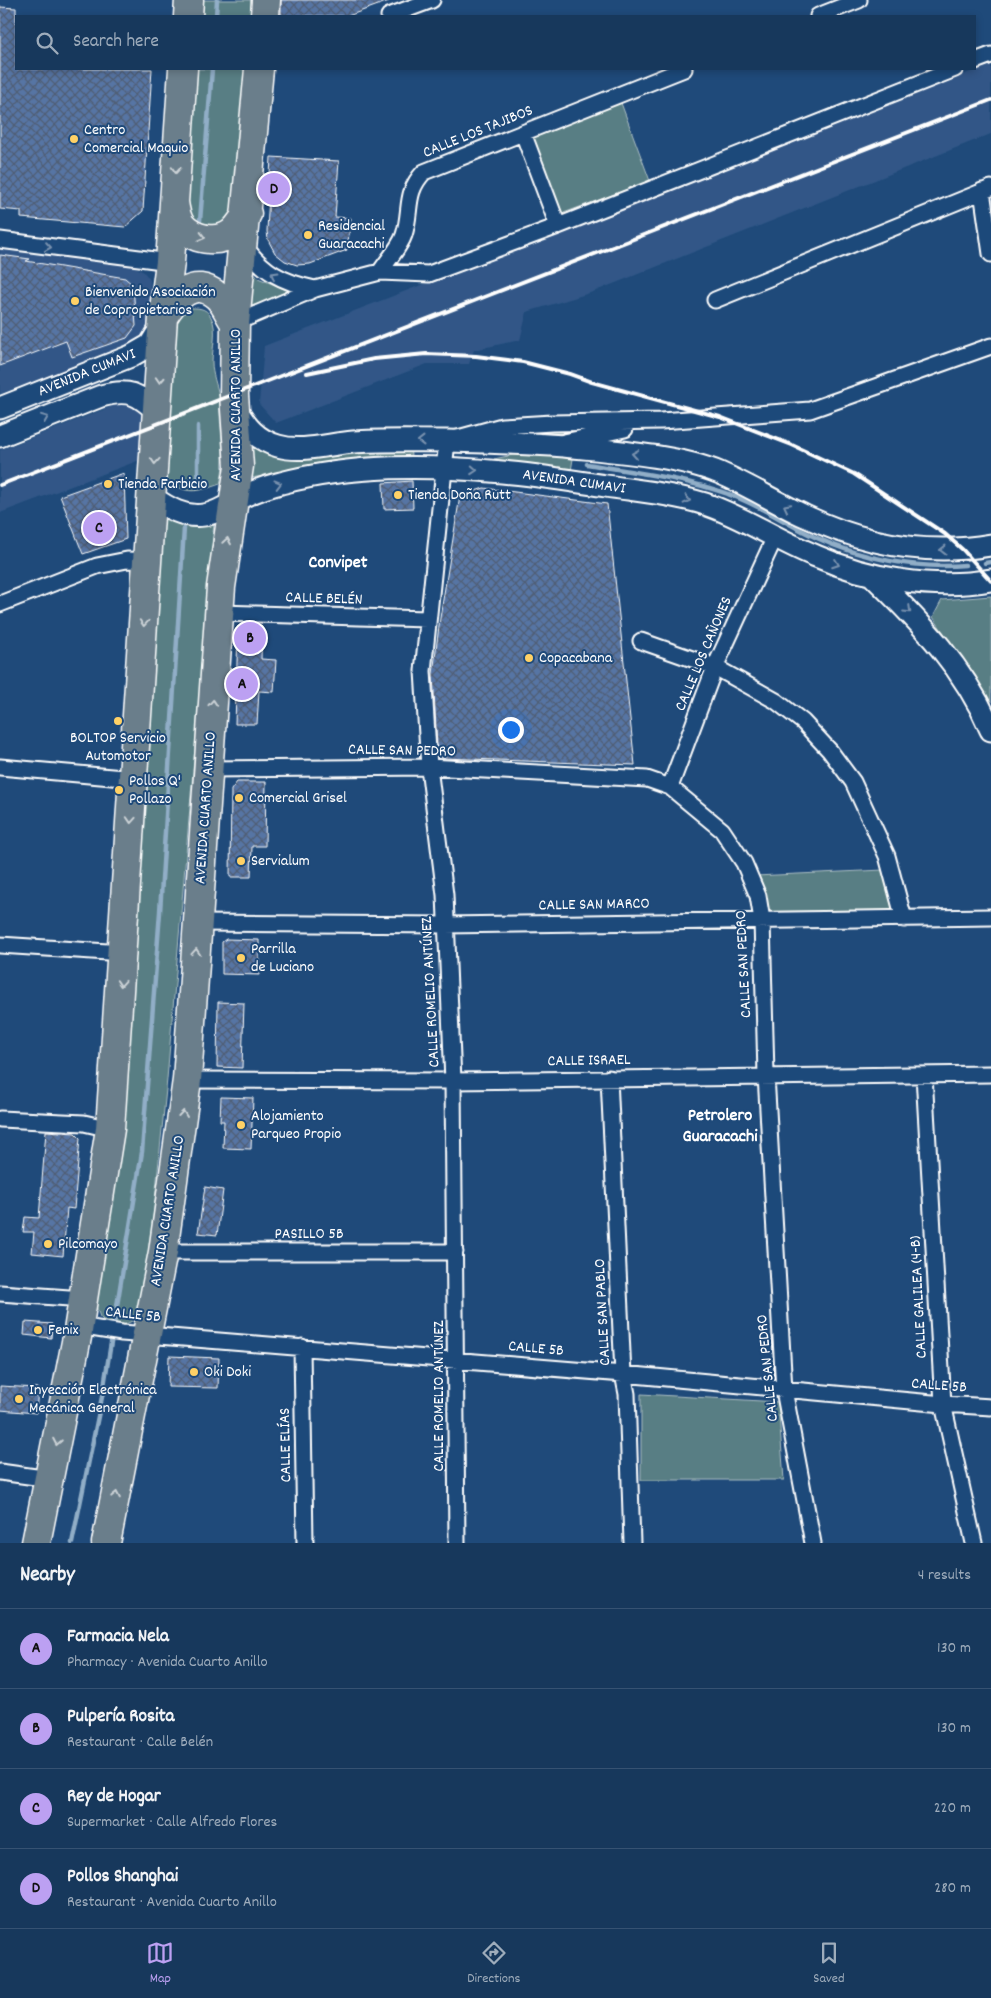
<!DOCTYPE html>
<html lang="en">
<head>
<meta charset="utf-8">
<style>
	body { margin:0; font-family:Dekko,sans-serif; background:#244365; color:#f1f3f6 }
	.you { position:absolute; left:510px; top:729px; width:18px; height:18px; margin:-12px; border:4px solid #fff; border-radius:50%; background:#1a73e8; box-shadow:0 0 0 8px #1a73e833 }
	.badge { display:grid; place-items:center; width:32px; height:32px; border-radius:50%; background:#bca0f2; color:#111; font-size:16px; font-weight:700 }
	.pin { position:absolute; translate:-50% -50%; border:2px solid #fff; box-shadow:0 1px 5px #0006 }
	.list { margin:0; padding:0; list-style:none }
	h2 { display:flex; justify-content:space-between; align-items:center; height:65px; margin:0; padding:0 20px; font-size:21px }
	h2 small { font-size:16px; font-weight:400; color:#9eacbb }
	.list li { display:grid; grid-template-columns:32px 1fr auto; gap:15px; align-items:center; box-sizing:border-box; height:80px; padding:0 20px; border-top:1px solid #365272 }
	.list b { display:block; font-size:19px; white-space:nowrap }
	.list p { margin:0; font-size:16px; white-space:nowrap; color:#9eacbb }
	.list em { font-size:16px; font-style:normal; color:#9eacbb }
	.icon { flex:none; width:28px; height:28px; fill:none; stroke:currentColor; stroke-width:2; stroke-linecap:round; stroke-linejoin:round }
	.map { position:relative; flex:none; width:991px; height:1543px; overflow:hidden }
	.search { position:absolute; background:#17385c; box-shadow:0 2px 8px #0003; left:15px; right:15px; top:15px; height:55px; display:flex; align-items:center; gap:12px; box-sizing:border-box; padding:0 18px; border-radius:0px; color:#9eacbb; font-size:19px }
	.sheet { height:385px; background:#17385c }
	nav { display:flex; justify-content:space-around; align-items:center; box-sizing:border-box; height:70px; border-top:1px solid #365272; background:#17385c; font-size:14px; color:#9eacbb }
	nav a { display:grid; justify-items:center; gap:2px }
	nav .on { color:#bca0f2 }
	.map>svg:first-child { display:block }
	.built { fill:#305787 }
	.green { fill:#587e84; stroke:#acbec2 }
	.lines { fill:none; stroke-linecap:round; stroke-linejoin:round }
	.stream { stroke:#91aec7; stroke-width:4.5 }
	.building { fill:url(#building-cross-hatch); stroke:#fff }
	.street-casing { stroke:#fff; stroke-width:19 }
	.secondary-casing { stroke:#fff; stroke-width:25 }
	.highway-casing { stroke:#fff; stroke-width:31 }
	.street { stroke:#1f4a7a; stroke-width:15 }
	.secondary { stroke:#1f4a7a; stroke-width:21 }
	.highway { stroke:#6b7e8b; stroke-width:28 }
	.rail { stroke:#fff; stroke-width:4 }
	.oneway { stroke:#cbd2d6 }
	.oneway2 { stroke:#7992af }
	.poi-dot { fill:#ffd166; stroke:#1f4a7a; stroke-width:2 }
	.labels { text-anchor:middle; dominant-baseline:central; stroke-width:4; stroke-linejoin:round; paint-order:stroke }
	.poi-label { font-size:16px; fill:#fff; stroke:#1f4a7a; text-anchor:start }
	.street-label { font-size:16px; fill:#fff; stroke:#1f4a7a }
	.neighbourhood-label { font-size:18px; font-weight:bold; fill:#fff; stroke:#1f4a7a }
</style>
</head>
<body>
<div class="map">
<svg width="991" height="1543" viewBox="0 0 991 1543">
	<defs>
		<pattern id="building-cross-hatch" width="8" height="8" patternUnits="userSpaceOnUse" patternTransform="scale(1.25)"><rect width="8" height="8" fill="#5674a4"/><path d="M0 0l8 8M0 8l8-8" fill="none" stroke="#505e74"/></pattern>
	</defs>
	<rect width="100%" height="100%" fill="#1f4a7a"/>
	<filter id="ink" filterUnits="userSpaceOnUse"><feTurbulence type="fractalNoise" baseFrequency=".02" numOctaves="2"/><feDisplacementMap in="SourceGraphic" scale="10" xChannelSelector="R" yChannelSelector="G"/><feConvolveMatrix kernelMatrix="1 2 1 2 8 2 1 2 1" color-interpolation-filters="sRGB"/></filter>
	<g filter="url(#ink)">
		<path class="built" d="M991,64V134L593,292L527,312L520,340L474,350L469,364H427L276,423L259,404L264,346Z
			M0,246L130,264L144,272L150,280L151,323L138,343L0,394Z
			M128,400L144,409L140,460L0,513V450Z"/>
		<path class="green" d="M198,0H252L251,16H197Z
			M193,69H247L232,220L215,230L190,223L181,204Z
			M621,103L650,181L558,215L529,137Z
			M247,266L258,278L294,293L245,310Z
			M188,308C197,308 206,307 211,317C218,329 212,349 212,362C212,375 217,385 219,396C220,403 219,409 220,416C221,438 226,463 220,484C192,494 186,494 162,477L174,318L179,311Z
			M616,425L578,434L504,432Z
			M252,440L351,451L410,450L411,455L342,462L251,478Z
			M537,450L574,453L571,471L494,459Z
			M164,517C182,527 194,529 214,522L167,1079L144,1310L138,1318L124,1325L105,1322L100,1317L96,1306L122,1141Z
			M991,596V703L933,617L942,600Z
			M884,870L894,906L890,912L778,915L766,908L755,876Z
			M641,1394L778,1402L784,1480H641Z"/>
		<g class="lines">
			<path class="stream" d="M216,16L217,0
				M200,221L212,69
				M198,426V487
				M587,464C634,472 683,478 728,494C759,504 787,525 817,538C862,559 916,569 965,565
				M985,563L991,562
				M72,1543L103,1392L142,1152L160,912L184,528"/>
		</g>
		<path class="building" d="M281,0H389V1L348,16H281Z
			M0,7L16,8V69H152L143,211L125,227L21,218V211L0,209Z
			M271,157L339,161L335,217L351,218L347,250L310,264L297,265L285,261L275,253L268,240L267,231Z
			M0,255L30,259L26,261L125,278L133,285L136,326L127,338L72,357L66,341L0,366Z
			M124,473L126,539L83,554L60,496Z
			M412,481L413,508L384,509L383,483Z
			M484,488L607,504L635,765L442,758L437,746L433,674L440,618L460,496Z
			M244,626L262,627L261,659L276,660L274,692L259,691L257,724H235L238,632Z
			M237,782H266L265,846H252L251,877H230L231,790Z
			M226,939L259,940V975L222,974V942Z
			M218,1002L244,1003L242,1068L217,1067Z
			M221,1097L253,1098L251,1149L223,1148L224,1121H220Z
			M46,1131L75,1133L80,1138L74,1209L67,1208L63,1256L32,1253L34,1232H23L25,1217L39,1218Z
			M205,1187L223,1190L217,1235L198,1233Z
			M25,1322L52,1324L51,1338L24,1335Z
			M169,1356L219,1358L218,1388L168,1387Z
			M0,1386L38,1388L36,1413L0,1410Z"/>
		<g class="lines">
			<defs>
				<path id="street" d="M389,16L432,0
					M818,16L859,0
					M975,61L991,55
					M523,133L558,226
					M982,191L991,254
					M0,240L170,262
					M243,244C263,272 282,282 315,289
					M380,272L429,274L558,226L955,69
					M715,300L991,188
					M235,323L315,289L380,272C387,261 400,247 404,235C412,210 404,193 424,172L684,69
					M564,442L625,429
					M0,604L97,566L127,560L148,561
					M220,613L427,619
					M641,641L715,667L776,701L803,722L830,751L853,782L887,856L904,919
					M0,767L134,779
					M208,769L429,767L647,779L670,787L722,830L744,863L758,896L762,920L766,1075L784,1390L813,1543
					M670,787L715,667L775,537
					M198,923L445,925L991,917
					M0,945L123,953
					M924,1075L943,1404L974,1543
					M609,1078L623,1374L627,1394L632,1543
					M187,1080L453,1081L991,1074
					M0,1119L84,1123L110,1129
					M163,1252H455
					M0,1293L83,1299
					M79,1326L122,1333L623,1374L943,1404L991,1407
					M302,1347L305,1543
					M0,1472L50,1479
					M457,1543L453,1081L445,895L429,767L423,671L447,441L502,426L552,423L661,421L810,410L991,346"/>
				<path id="secondary" d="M0,408L131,356L150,345L163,324
					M235,408C246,426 256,440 278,446C302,453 328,444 353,442C383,440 414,441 445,441C484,442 524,443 564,446C611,451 676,455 720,473C750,486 777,503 805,516C864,544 927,556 991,545
					M0,436L101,396C129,388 138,394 158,412
					M152,497C168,508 184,518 204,515C219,513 231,503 244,496C255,491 268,486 281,483C353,464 429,465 502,472C537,475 572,481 606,486C639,491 673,494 705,504C744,517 778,541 816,556C868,579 934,590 991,580
					M873,576C922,624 964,667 991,730"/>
				<path id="highway" d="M188,16L189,0
					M265,16L266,0
					M174,202C175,210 177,219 181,225C193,240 217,244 232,233C238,228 242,221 247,214
					M163,317C175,297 194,276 217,296C225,303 229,315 235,323
					M36,1543L77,1337L110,1129L163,317L170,262L183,69
					M106,1543L163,1252L187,1080L221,587L239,466L234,395L235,323L259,69"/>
			</defs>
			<use href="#street" class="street-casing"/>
			<use href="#secondary" class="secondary-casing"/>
			<use href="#highway" class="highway-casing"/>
			<use href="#street" class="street"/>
			<use href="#secondary" class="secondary"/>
			<use href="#highway" class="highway"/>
			<path class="rail" d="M307,373L374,359L426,354L476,356L523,362L570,374L592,382L720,417L792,445L854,474L945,534L963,550L991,581
				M0,485L991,100"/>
		</g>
		<defs><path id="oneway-chevron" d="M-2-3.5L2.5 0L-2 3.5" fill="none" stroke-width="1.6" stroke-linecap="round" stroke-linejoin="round" transform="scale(1.25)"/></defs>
		<g class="oneway">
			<use href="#oneway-chevron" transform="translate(176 170) rotate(94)"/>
			<use href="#oneway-chevron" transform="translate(202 237) rotate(14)"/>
			<use href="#oneway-chevron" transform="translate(160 380) rotate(93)"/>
			<use href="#oneway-chevron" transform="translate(155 461) rotate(94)"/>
			<use href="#oneway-chevron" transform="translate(227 541) rotate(-81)"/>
			<use href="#oneway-chevron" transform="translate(144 623) rotate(94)"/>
			<use href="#oneway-chevron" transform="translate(213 703) rotate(-86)"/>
			<use href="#oneway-chevron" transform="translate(131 820) rotate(94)"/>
			<use href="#oneway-chevron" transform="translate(196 952) rotate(-86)"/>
			<use href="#oneway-chevron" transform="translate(121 983) rotate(94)"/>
			<use href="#oneway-chevron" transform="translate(183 1114) rotate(-83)"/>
			<use href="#oneway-chevron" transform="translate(57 1442) rotate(101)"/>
			<use href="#oneway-chevron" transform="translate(116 1495) rotate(-79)"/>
		</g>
		<g class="oneway2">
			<use href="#oneway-chevron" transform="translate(48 247) rotate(8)"/>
			<use href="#oneway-chevron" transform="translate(274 275) rotate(-149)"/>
			<use href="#oneway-chevron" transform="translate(45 418) rotate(-22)"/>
			<use href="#oneway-chevron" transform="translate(421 441) rotate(-180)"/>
			<use href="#oneway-chevron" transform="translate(635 454) rotate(-171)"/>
			<use href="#oneway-chevron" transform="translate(474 470) rotate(4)"/>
			<use href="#oneway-chevron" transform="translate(278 484) rotate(-15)"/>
			<use href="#oneway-chevron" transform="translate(687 500) rotate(13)"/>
			<use href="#oneway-chevron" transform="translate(787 507) rotate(-153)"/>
			<use href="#oneway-chevron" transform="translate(943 550) rotate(-180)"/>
			<use href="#oneway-chevron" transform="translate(836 564) rotate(20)"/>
			<use href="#oneway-chevron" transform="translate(908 610) rotate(44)"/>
		</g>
	</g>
	<g class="poi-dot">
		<circle cx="74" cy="139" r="5"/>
		<circle cx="308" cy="235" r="5"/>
		<circle cx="75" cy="301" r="5"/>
		<circle cx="108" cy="484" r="5"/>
		<circle cx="398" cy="495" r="5"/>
		<circle cx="529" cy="658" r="5"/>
		<circle cx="118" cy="721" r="5"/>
		<circle cx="119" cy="790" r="5"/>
		<circle cx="239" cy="798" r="5"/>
		<circle cx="241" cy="861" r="5"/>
		<circle cx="241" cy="958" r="5"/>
		<circle cx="241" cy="1125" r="5"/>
		<circle cx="48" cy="1244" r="5"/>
		<circle cx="38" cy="1330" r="5"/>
		<circle cx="194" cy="1372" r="5"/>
		<circle cx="19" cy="1399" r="5"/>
	</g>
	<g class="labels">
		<g class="poi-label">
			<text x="84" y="130">Centro<tspan x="84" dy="18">Comercial Maquio</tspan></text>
			<text x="318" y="226">Residencial<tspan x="318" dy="18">Guaracachi</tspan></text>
			<text x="85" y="292">Bienvenido Asociación<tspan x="85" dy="18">de Copropietarios</tspan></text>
			<text x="118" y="484">Tienda Farbicio</text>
			<text x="408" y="495">Tienda Doña Rutt</text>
			<text x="539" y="658">Copacabana</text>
			<text x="118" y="738" text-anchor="middle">BOLTOP Servicio<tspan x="118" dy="18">Automotor</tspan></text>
			<text x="129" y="781">Pollos Q'<tspan x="129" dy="18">Pollazo</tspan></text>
			<text x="249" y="798">Comercial Grisel</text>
			<text x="251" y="861">Servialum</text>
			<text x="251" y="949">Parrilla<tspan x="251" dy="18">de Luciano</tspan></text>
			<text x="251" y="1116">Alojamiento<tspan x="251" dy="18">Parqueo Propio</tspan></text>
			<text x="58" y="1244">Pilcomayo</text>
			<text x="48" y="1330">Fenix</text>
			<text x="204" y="1372">Oki Doki</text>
			<text x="29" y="1390">Inyección Electrónica<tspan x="29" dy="18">Mecánica General</tspan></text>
		</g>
		<g class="street-label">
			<text transform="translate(478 132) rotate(-22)">CALLE LOS TAJIBOS</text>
			<text transform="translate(87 373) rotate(-22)">AVENIDA CUMAVI</text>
			<text transform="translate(236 405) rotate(-90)">AVENIDA CUARTO ANILLO</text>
			<text transform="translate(574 482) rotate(8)">AVENIDA CUMAVI</text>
			<text transform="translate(324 599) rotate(2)">CALLE BELÉN</text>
			<text transform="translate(704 654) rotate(-67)">CALLE LOS CAÑONES</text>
			<text transform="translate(402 751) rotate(1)">CALLE SAN PEDRO</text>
			<text transform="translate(206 808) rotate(-86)">AVENIDA CUARTO ANILLO</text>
			<text transform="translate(594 905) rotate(-1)">CALLE SAN MARCO</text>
			<text transform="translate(744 964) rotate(-93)">CALLE SAN PEDRO</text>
			<text transform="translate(431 992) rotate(-93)">CALLE ROMELIO ANTÚNEZ</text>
			<text transform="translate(589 1061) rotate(-1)">CALLE ISRAEL</text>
			<text transform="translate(168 1211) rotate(-81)">AVENIDA CUARTO ANILLO</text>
			<text x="309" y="1234">PASILLO 5B</text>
			<text transform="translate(919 1297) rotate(-93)">CALLE GALILEA (4-B)</text>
			<text transform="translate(603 1312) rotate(-93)">CALLE SAN PABLO</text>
			<text transform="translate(133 1315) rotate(6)">CALLE 5B</text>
			<text transform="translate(536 1349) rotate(5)">CALLE 5B</text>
			<text transform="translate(768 1368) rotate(-96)">CALLE SAN PEDRO</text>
			<text transform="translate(939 1386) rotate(4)">CALLE 5B</text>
			<text transform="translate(439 1396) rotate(-90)">CALLE ROMELIO ANTÚNEZ</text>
			<text transform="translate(286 1445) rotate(-91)">CALLE ELÍAS</text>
		</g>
		<g class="neighbourhood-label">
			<text x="338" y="563">Convipet</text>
			<text x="720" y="1116">Petrolero<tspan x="720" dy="21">Guaracachi</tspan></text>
		</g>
	</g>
</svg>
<div class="you"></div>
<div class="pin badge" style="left:242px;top:684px">A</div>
<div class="pin badge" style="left:250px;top:638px">B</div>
<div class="pin badge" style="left:99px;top:528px">C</div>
<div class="pin badge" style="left:274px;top:189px">D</div>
<div class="search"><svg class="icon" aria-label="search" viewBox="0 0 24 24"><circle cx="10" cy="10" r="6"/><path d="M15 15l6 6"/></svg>Search here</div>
</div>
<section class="sheet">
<h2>Nearby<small>4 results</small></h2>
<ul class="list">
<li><span class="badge">A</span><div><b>Farmacia Nela</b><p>Pharmacy · Avenida Cuarto Anillo</p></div><em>130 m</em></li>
<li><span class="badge">B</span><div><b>Pulpería Rosita</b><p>Restaurant · Calle Belén</p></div><em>130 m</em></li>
<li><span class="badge">C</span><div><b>Rey de Hogar</b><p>Supermarket · Calle Alfredo Flores</p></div><em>220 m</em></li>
<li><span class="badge">D</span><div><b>Pollos Shanghai</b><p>Restaurant · Avenida Cuarto Anillo</p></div><em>280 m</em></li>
</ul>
</section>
<nav>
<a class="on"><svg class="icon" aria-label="map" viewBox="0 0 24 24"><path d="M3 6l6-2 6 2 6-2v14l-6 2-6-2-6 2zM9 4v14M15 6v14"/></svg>Map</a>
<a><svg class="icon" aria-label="directions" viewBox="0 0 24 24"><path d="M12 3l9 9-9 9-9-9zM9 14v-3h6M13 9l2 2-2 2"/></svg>Directions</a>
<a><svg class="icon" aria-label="saved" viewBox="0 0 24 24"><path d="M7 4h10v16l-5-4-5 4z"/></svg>Saved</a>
</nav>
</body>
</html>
